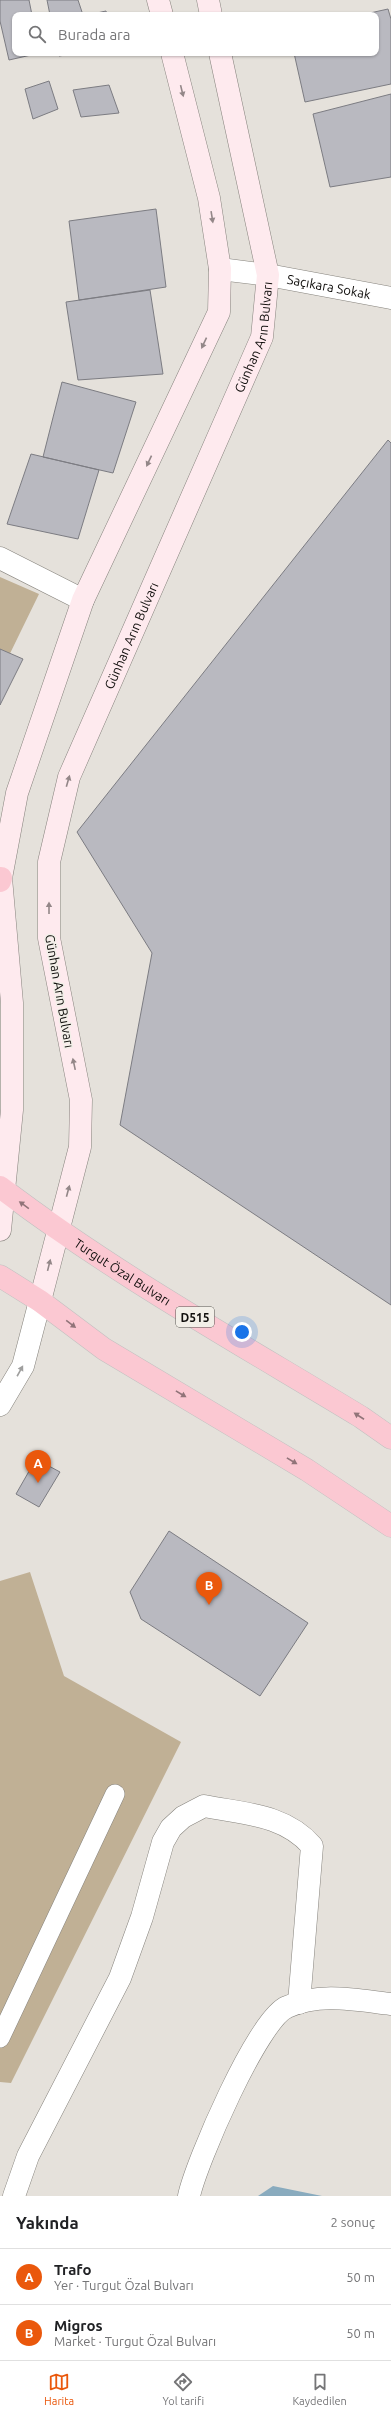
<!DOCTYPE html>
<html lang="tr">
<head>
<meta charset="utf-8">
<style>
	body { margin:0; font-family:Ubuntu,sans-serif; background:#f6f6f6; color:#202124 }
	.you { position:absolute; left:242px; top:1332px; width:14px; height:14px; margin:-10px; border:3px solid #fff; border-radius:50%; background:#1a73e8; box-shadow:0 0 0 6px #1a73e833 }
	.badge { display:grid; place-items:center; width:26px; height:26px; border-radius:50%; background:#ea580c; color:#fff; font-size:13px; font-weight:700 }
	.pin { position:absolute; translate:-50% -33px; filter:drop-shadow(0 1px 2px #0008) }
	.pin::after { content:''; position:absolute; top:21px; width:14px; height:12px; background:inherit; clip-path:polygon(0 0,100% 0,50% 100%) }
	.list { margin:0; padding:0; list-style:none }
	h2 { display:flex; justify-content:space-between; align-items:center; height:52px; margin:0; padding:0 16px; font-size:17px }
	h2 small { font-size:13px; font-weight:400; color:#757577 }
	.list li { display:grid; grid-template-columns:26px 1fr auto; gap:12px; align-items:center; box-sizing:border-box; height:56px; padding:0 16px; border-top:1px solid #e0e0e0 }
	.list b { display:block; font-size:15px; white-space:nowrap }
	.list p { margin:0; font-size:13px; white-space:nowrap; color:#757577 }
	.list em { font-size:13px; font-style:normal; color:#757577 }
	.icon { flex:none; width:22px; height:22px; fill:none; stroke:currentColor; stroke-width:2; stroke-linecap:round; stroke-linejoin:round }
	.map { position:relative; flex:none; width:391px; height:2196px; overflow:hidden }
	.search { position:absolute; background:#fff; box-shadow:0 1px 3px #0004; left:12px; right:12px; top:12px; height:44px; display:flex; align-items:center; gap:10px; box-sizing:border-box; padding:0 14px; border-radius:8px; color:#757577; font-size:15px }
	.sheet { height:164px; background:#fff }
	nav { display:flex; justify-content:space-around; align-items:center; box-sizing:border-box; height:56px; border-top:1px solid #e0e0e0; background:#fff; font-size:11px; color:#757577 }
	nav a { display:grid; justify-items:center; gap:2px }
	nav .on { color:#ea580c }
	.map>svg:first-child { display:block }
	.green { fill:#c0b095 }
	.water { fill:#89abbe }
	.building { fill:#b9b9c0; stroke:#7c7c82 }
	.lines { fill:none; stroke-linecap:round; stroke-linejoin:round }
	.service-casing { stroke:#86837d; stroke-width:20 }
	.minor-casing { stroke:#86837d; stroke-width:23 }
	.tertiary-casing { stroke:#86837d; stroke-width:23 }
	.secondary-casing { stroke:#86837d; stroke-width:23 }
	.trunk-casing { stroke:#c1c0c0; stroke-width:23 }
	.service { stroke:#fff; stroke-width:19 }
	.minor { stroke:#fff; stroke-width:22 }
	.tertiary { stroke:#fff; stroke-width:22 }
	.secondary { stroke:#feeaee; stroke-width:22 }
	.trunk { stroke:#fbc8d2; stroke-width:22 }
	.oneway { fill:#938788 }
	.oneway2 { fill:#917479 }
	.oneway3 { fill:#9f9f9e }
	.labels { text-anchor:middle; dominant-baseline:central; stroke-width:3; stroke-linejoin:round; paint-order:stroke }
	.shield { fill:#f2efe8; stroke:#54524e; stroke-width:1 }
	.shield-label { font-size:12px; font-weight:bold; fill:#100e0c }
	.street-label { font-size:13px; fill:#100e0c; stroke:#f2efe8 }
</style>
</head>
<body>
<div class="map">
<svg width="391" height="2196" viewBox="0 0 391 2196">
	<rect width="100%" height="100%" fill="#e5e1db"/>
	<path class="green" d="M0,577L39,594L0,674Z
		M30,1572L64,1676L181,1742L11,2083L0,2082V1581Z"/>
	<path class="water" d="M273,2186L322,2196H258Z"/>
	<path class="building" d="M0,0H29L32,15H15V53H40L9,60L0,21Z
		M47,0H78L83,15H50Z
		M388,9L391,19V84L305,102L294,53H376V15H361Z
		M106,11L107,15H88Z
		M58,53H78L59,56Z
		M49,81L58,109L33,119L25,89Z
		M109,85L119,113L81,117L73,90Z
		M391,94V177L330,187L313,114Z
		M156,209L166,287L79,300L69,221Z
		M150,290L163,374L78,380L66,302Z
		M62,382L136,402L113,473L43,457Z
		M388,440L391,443V1305L120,1125L152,953L77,832Z
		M31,454L99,470L78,539L7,524Z
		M0,649L23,659L0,705Z
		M36,1459L60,1472L39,1507L16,1494Z
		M169,1531L308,1623L260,1696L141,1619L130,1592Z"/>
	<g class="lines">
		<defs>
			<path id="service" d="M0,2038L115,1794"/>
			<g id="minor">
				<path id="s1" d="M268,275L391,298"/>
				<path d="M0,558L83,600"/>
				<path d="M0,1405L23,1366L40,1301"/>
				<path d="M14,2196L28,2156L120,1978L142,1917L163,1842L171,1828L183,1817L204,1806C244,1814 284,1814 312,1846L299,2003"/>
				<path d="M189,2196C196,2163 258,2019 287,2007C320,1992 356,2000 391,2004"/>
			</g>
			<path id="tertiary" d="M220,269L268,275"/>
			<g id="secondary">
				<path d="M158,0L162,15"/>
				<path d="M208,0L211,15"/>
				<path d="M0,1230L12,1110V1003L1,878L17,793L83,600L219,312L220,269L209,198L172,53"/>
				<path id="s2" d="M40,1301L80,1147L81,1100L49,938V862L69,777L262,337L268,275L220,53"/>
			</g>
			<g id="trunk">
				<path d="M0,881L1,878"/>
				<path id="s3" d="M0,1187C113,1273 239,1343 361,1417L391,1438"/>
				<path d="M0,1276L40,1301L104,1349L307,1470L391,1526"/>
			</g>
		</defs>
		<use href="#service" class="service-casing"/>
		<use href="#minor" class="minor-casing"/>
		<use href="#tertiary" class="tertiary-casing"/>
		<use href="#secondary" class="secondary-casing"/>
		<use href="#trunk" class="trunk-casing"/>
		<use href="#service" class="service"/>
		<use href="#minor" class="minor"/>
		<use href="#tertiary" class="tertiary"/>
		<use href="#secondary" class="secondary"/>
		<use href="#trunk" class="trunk"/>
	</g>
	<defs><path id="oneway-solid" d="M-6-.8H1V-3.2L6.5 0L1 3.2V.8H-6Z"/></defs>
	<g class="oneway">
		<use href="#oneway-solid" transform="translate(182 91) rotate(76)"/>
		<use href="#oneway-solid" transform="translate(212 217) rotate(81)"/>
		<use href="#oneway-solid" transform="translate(204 343) rotate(115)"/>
		<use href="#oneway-solid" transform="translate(149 461) rotate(115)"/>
		<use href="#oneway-solid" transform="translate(68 781) rotate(-74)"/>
		<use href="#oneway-solid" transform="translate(49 908) rotate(-90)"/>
		<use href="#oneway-solid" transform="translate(74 1064) rotate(-102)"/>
		<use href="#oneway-solid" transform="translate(68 1191) rotate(-75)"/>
		<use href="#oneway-solid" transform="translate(49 1265) rotate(-76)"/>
	</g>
	<g class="oneway2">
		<use href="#oneway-solid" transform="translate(24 1205) rotate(-144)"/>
		<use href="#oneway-solid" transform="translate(71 1324) rotate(37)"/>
		<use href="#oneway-solid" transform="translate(181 1394) rotate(31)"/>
		<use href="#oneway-solid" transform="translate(359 1416) rotate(-147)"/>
		<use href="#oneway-solid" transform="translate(292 1461) rotate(31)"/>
	</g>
	<use class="oneway3" href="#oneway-solid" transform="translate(20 1371) rotate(-61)"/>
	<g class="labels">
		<rect class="shield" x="176" y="1307" width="38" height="20" rx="3"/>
		<g class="shield-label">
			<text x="195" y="1317">D515</text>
		</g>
		<g class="street-label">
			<text stroke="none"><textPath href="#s1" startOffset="62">Saçıkara Sokak</textPath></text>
			<text stroke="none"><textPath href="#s2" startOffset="1013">Günhan Arın Bulvarı</textPath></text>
			<text stroke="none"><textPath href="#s2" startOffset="689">Günhan Arın Bulvarı</textPath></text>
			<text transform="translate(60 991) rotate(80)">Günhan Arın Bulvarı</text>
			<text stroke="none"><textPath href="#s3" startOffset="149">Turgut Özal Bulvarı</textPath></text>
		</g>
	</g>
</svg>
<div class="you"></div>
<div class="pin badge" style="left:38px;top:1483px">A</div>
<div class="pin badge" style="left:209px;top:1605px">B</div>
<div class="search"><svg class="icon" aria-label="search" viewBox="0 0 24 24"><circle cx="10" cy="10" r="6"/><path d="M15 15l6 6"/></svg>Burada ara</div>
</div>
<section class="sheet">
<h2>Yakında<small>2 sonuç</small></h2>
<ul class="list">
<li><span class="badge">A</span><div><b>Trafo</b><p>Yer · Turgut Özal Bulvarı</p></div><em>50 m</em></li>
<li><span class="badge">B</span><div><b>Migros</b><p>Market · Turgut Özal Bulvarı</p></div><em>50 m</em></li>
</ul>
</section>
<nav>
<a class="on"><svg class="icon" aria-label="map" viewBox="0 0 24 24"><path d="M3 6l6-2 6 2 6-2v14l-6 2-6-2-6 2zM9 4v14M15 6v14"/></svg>Harita</a>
<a><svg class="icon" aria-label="directions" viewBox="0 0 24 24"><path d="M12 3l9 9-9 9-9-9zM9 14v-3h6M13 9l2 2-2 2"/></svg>Yol tarifi</a>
<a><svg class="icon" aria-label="saved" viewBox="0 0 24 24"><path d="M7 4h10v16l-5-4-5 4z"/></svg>Kaydedilen</a>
</nav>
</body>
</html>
